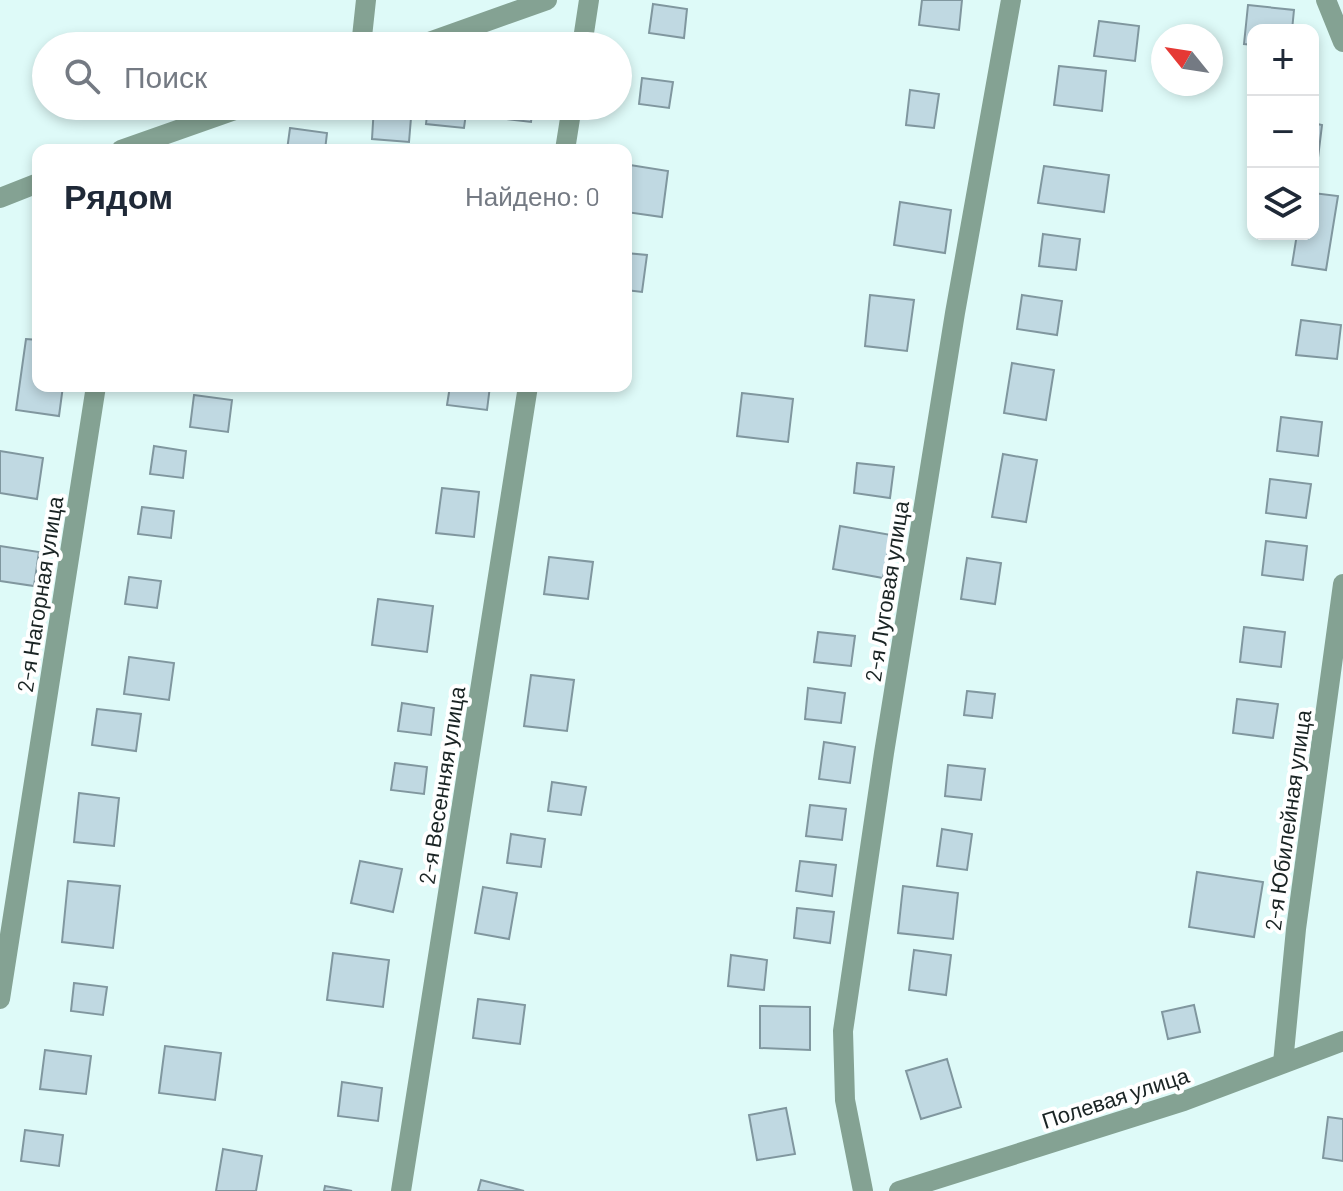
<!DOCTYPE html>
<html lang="ru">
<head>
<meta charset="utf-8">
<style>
	body { margin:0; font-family:Barlow,sans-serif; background:#f6f6f7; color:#1f2937 }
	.controls { position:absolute; right:24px; top:24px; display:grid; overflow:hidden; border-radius:16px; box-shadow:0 4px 12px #0003 }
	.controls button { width:72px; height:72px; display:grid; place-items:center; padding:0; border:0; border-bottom:2px solid #e0e1e3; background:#fff; color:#1f2937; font:40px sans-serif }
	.compass { position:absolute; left:1151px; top:24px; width:72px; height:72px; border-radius:50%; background:#fff; box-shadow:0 4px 12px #0003; rotate:300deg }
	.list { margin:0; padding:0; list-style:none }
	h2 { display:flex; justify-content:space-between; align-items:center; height:104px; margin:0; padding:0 32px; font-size:34px }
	h2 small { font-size:26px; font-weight:400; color:#747a83 }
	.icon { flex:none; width:44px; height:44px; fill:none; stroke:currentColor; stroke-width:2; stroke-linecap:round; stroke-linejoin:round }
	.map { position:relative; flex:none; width:1343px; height:1191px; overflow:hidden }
	.search { position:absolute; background:#fff; box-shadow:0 4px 12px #0003; left:32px; top:32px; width:600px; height:88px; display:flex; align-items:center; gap:20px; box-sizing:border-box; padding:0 28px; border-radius:44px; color:#747a83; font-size:30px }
	.panel { position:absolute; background:#fff; box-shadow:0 4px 12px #0003; left:32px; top:144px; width:600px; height:248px; border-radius:16px }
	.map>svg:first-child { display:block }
	.building { fill:#c0d9e2; stroke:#80979f; stroke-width:2 }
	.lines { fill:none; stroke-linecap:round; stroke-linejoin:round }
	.minor { stroke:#84a293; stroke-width:20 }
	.labels { text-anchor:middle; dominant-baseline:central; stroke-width:8; stroke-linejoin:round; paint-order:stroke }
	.street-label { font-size:22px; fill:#1a2424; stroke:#fff }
</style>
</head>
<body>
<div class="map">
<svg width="1343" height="1191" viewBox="0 0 1343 1191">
	<rect width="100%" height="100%" fill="#defaf8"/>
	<path class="building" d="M922,0H962L959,30L919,25Z
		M653,4L687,9L684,38L649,33Z
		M1248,5L1294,10L1292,30H1253V45L1244,44Z
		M1099,21L1139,26L1135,61L1094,56Z
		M1059,66L1106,71L1102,111L1054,105Z
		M642,78L673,82L669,108L639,104Z
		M910,90L939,94L934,128L906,125Z
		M374,106H412L409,142L372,139Z
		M428,106H467L464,128L426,124Z
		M492,106H533L531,122L491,117Z
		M1313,123L1322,125L1316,174H1313Z
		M290,128L327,133L325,150H287Z
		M630,165L668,171L662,217L626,212Z
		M1044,166L1109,175L1104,212L1038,203Z
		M1313,193L1338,196L1326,270L1292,265L1297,234H1313Z
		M900,202L951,210L945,253L894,245Z
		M1043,234L1080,239L1076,270L1039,266Z
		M626,253L647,255L642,292L626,290Z
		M870,295L914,300L907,351L865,346Z
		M1022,295L1062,301L1057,335L1017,329Z
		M1301,320L1341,325L1337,359L1296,355Z
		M26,339L38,340V386H63L59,416L16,410Z
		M1012,363L1054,370L1046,420L1004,413Z
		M450,386H490L487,410L447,405Z
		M742,393L793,399L788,442L737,436Z
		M194,395L232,400L228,432L190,427Z
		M1281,417L1322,422L1318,456L1277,451Z
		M154,446L186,451L183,478L150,474Z
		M0,451L43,458L37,499L0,493Z
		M1003,454L1037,460L1026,522L992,517Z
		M857,463L894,467L890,498L854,493Z
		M1270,479L1311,484L1306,518L1266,513Z
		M442,488L479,492L474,537L436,533Z
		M142,507L174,511L171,538L138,534Z
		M840,526L891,535L883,578L833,569Z
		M1266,541L1307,546L1303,580L1262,575Z
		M0,546L39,552L34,586L0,581Z
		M549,557L593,562L588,599L544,594Z
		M967,558L1001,563L995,604L961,599Z
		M129,577L161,581L157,608L125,604Z
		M378,599L433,606L427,652L372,645Z
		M1244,627L1285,632L1281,667L1240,662Z
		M818,632L855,636L851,666L814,662Z
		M129,657L174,663L169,700L124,694Z
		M531,675L574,680L567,731L524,726Z
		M808,688L845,693L841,723L805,719Z
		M967,691L995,694L992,718L964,715Z
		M1237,699L1278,704L1273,738L1233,733Z
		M402,703L434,708L431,735L398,731Z
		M97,709L141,714L136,751L92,745Z
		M824,742L855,747L850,783L819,779Z
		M395,763L427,767L424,794L391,790Z
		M948,765L985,769L981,800L945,796Z
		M552,782L586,787L581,815L548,811Z
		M79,793L119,798L114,846L74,842Z
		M810,805L846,809L842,840L806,836Z
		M942,829L972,834L967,870L937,866Z
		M511,834L545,839L541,867L507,863Z
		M360,861L402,869L393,912L351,903Z
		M800,861L836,865L832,896L796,891Z
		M1197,872L1263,882L1254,937L1189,927Z
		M68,881L120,886L113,948L62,942Z
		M903,886L958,893L953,939L898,933Z
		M483,887L517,893L509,939L475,933Z
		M797,908L834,912L830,943L794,938Z
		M914,950L951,955L946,995L909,990Z
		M333,953L389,960L383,1007L327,1000Z
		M731,955L767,960L764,990L728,986Z
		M74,983L107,987L103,1015L71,1011Z
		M478,999L525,1005L520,1044L473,1038Z
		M1194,1005L1200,1032L1168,1039L1162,1012Z
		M760,1006L810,1007V1050L760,1048Z
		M165,1046L221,1053L215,1100L159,1093Z
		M45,1050L91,1056L86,1094L40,1089Z
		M947,1059L961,1107L921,1119L906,1071Z
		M342,1082L382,1088L378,1121L338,1116Z
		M786,1108L795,1154L757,1160L749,1115Z
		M1328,1117L1343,1119V1161L1323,1158Z
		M25,1130L63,1135L59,1166L21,1161Z
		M223,1149L262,1156L256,1191H216Z
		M481,1180L524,1191H478Z
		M325,1186L352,1191H324Z"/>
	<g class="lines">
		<path class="minor" d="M1326,0L1343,42
			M361,46L366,0
			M418,46L547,0
			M582,46L589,0
			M121,150L246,106
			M565,150L572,106
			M0,198L38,183
			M0,999L96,386
			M1283,1063L1296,929L1343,584
			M401,1191L528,386
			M863,1191L845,1100L843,1031L884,753L955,313L1011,0
			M899,1191L1184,1101L1343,1041"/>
	</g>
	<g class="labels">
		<g class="street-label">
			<text transform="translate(886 591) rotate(-81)">2-я Луговая улица</text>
			<text transform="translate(39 594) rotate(-81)">2-я Нагорная улица</text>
			<text transform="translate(441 785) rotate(-81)">2-я Весенняя улица</text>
			<text transform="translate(1287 820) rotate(-82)">2-я Юбилейная улица</text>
			<text transform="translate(1115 1097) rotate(-18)">Полевая улица</text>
		</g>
	</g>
</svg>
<div class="controls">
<button>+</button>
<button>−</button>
<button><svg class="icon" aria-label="layers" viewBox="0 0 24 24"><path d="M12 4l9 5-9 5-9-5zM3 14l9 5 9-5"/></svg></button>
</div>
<svg class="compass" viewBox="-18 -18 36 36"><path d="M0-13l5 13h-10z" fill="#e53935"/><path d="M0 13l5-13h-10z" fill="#747a83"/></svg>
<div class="search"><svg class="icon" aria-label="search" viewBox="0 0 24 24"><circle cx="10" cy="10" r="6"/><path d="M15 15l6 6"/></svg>Поиск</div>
<section class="panel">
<h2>Рядом<small>Найдено: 0</small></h2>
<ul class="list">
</ul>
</section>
</div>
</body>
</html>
